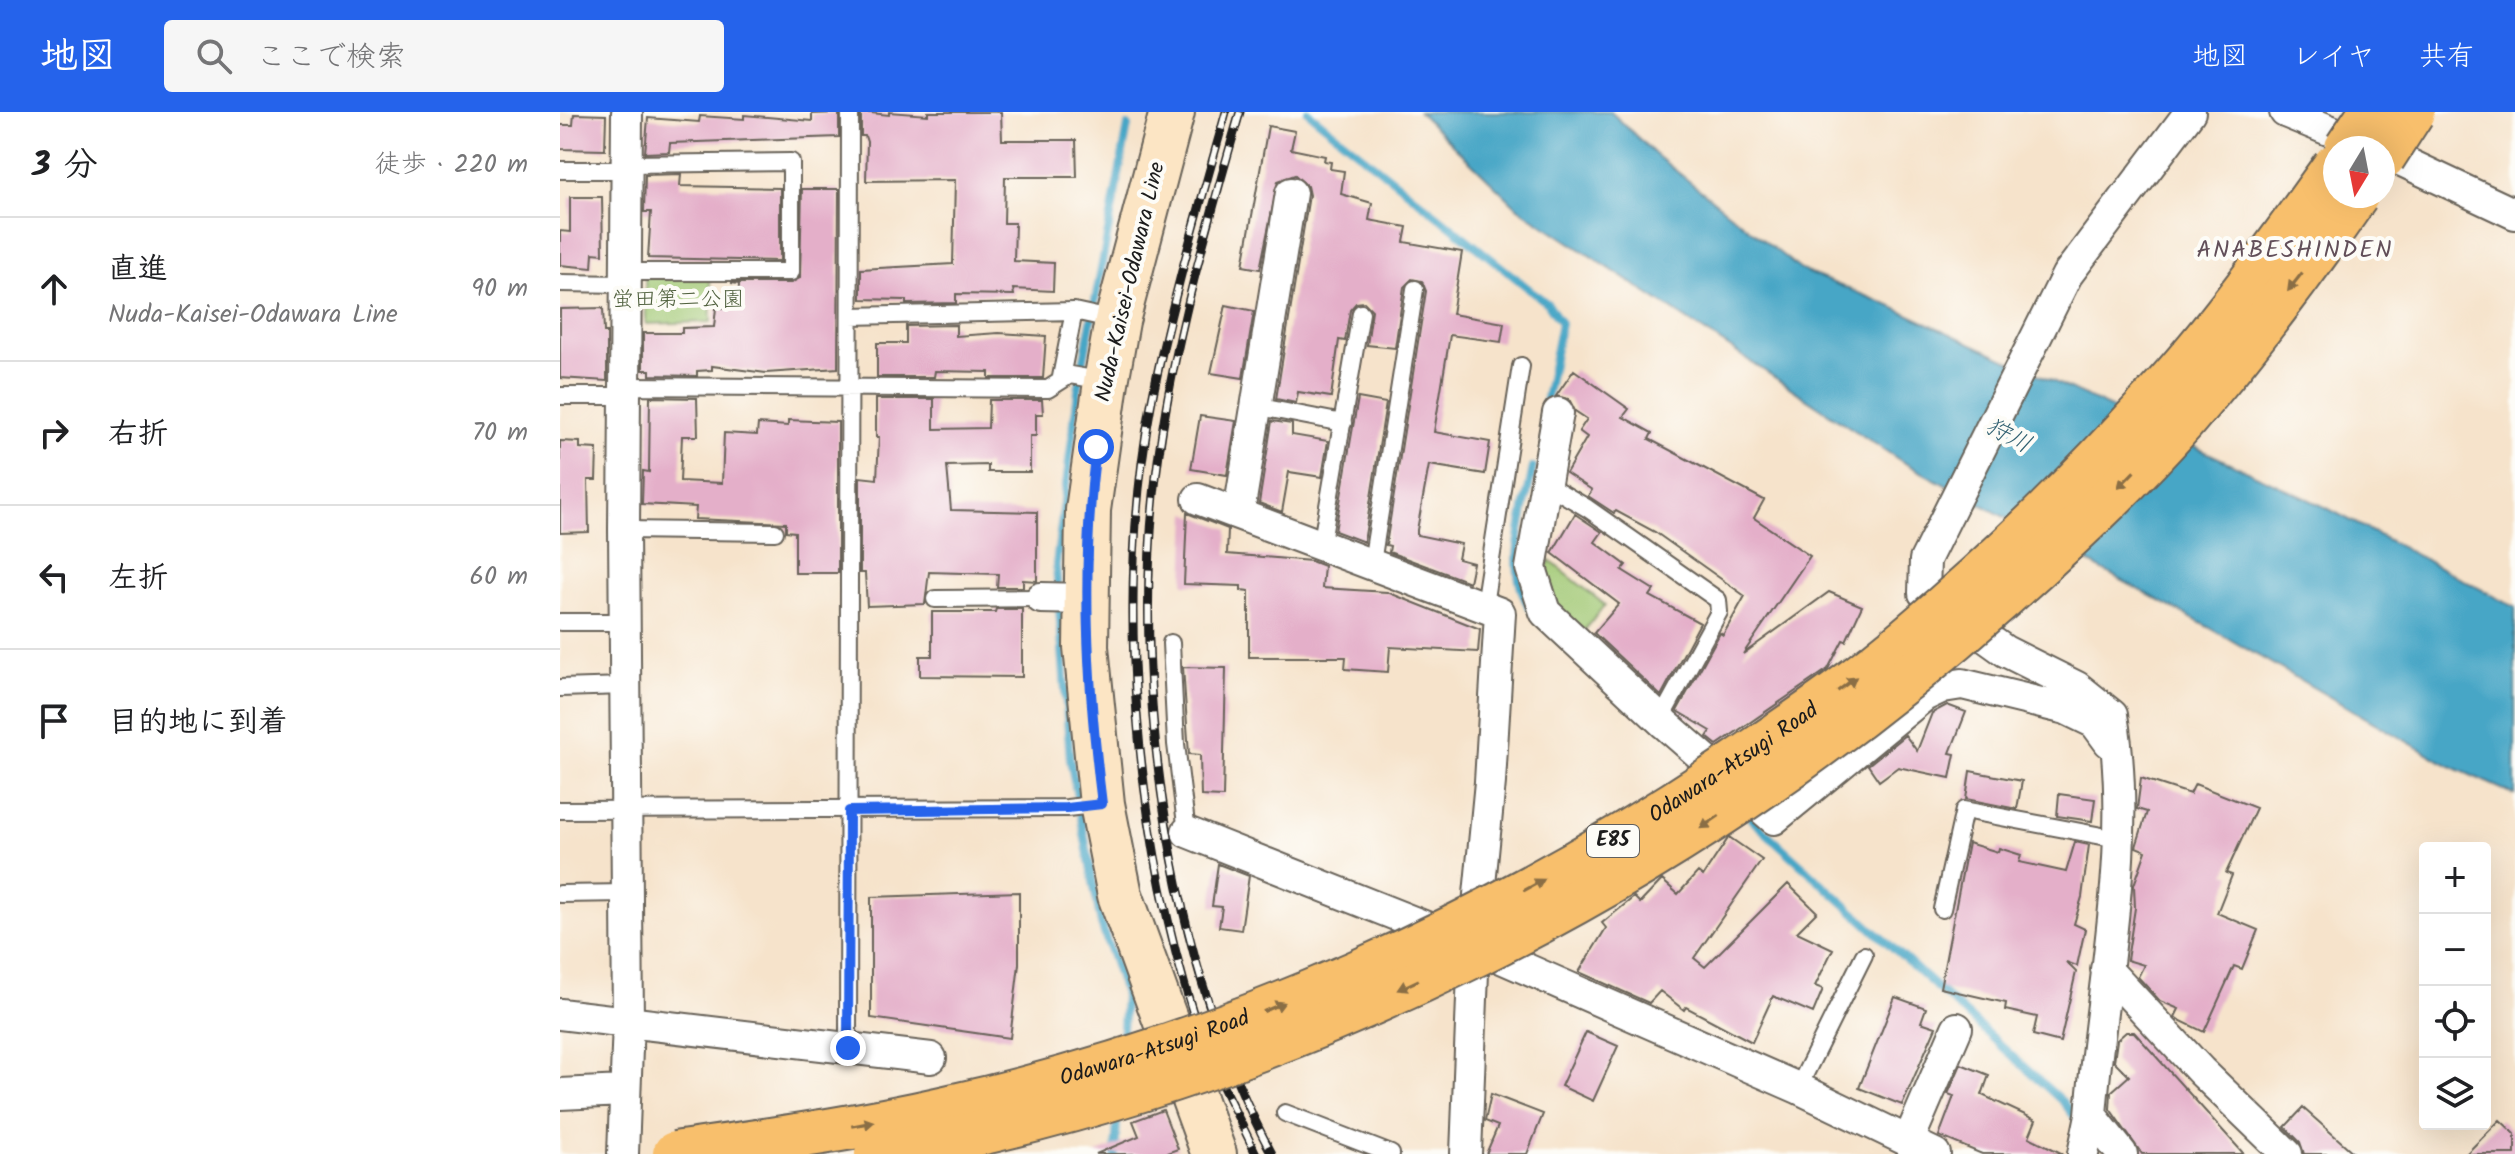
<!DOCTYPE html>
<html lang="ja">
<head>
<meta charset="utf-8">
<style>
	body { margin:0; font-family:Kalam,"Klee One",sans-serif; background:#f6f6f6; color:#202124 }
	.controls { position:absolute; right:24px; bottom:24px; display:grid; overflow:hidden; border-radius:8px; box-shadow:0 8px 32px #0002 }
	.controls button { width:72px; height:72px; display:grid; place-items:center; padding:0; border:0; border-bottom:2px solid #e0e0e0; background:#fff; color:#202124; font:40px sans-serif }
	.compass { position:absolute; left:1763px; top:24px; width:72px; height:72px; border-radius:50%; background:#fff; box-shadow:0 8px 32px #0002; rotate:190deg }
	.stop { position:absolute; width:24px; height:24px; margin:-18px; border:6px solid #2563eb; border-radius:50%; background:#fff }
	.stop.end { background:#2563eb; border-color:#fff; box-shadow:0 2px 8px #0008 }
	.list { margin:0; padding:0; list-style:none }
	h2 { display:flex; justify-content:space-between; align-items:center; height:104px; margin:0; padding:0 32px; font-size:34px }
	h2 small { font-size:26px; font-weight:400; color:#757577 }
	.list li { display:grid; grid-template-columns:52px 1fr auto; gap:24px; align-items:center; box-sizing:border-box; height:144px; padding:0 32px; border-top:2px solid #e0e0e0 }
	.list b { display:block; font-size:30px; white-space:nowrap }
	.list p { margin:0; font-size:26px; white-space:nowrap; color:#757577 }
	.list em { font-size:26px; font-style:normal; color:#757577 }
	.icon { flex:none; width:44px; height:44px; fill:none; stroke:currentColor; stroke-width:2; stroke-linecap:round; stroke-linejoin:round }
	.map { position:relative; flex:none; width:1955px; height:1042px; overflow:hidden }
	header { display:flex; align-items:center; gap:48px; box-sizing:border-box; height:112px; padding:0 40px; background:#2563eb; color:#fff }
	header strong { font-size:38px }
	nav { display:flex; gap:44px; margin-inline-start:auto; font-size:28px }
	.search { width:560px; height:72px; background:#f6f6f6; display:flex; align-items:center; gap:20px; box-sizing:border-box; padding:0 28px; border-radius:8px; color:#757577; font-size:30px }
	main { display:flex }
	aside { flex:1; background:#fff }
	.map>svg:first-child { display:block }
	.green { fill:#a0c873; stroke:#5e7248; stroke-width:2 }
	.water { fill:#47a6c6; stroke:#326171; stroke-width:2 }
	.lines { fill:none; stroke-linecap:round; stroke-linejoin:round }
	.stream { stroke:#47a6c6; stroke-width:8 }
	.building { fill:#e4afc9 }
	.service-casing { stroke:#686259; stroke-width:20 }
	.minor-casing { stroke:#686259; stroke-width:34 }
	.secondary-casing { stroke:#686259; stroke-width:48 }
	.service { stroke:#fff; stroke-width:16 }
	.minor { stroke:#fff; stroke-width:30 }
	.secondary { stroke:#fce5c4; stroke-width:44 }
	.rail-casing { stroke:#1c1c1c; stroke-width:9 }
	.rail { stroke:#fdfcf7; stroke-width:6; stroke-dasharray:18; stroke-linecap:butt }
	.trunk-bridge-casing { stroke:#686259; stroke-width:48; stroke-linecap:butt }
	.trunk-bridge { stroke:#f8bf6c; stroke-width:44 }
	.oneway { fill:#8a6e44 }
	.route { stroke:#2563eb; stroke-width:10 }
	.labels { text-anchor:middle; dominant-baseline:central; stroke-width:8; stroke-linejoin:round; paint-order:stroke }
	.shield { fill:#fdfcf7; stroke:#605f5e; stroke-width:2 }
	.shield-label { font-size:20px; font-weight:bold; fill:#1c1c1c }
	.street-label { font-size:22px; fill:#1c1c1c; stroke:#fdfcf7 }
	.park-label { font-size:22px; fill:#51613f; stroke:#fdfcf7 }
	.neighbourhood-label { font-size:24px; letter-spacing:2px; fill:#624f59; stroke:#fdfcf7 }
	.water-label { font-size:24px; font-style:italic; fill:#326171; stroke:#fdfcf7 }
</style>
</head>
<body>
<header>
<strong>地図</strong>
<div class="search"><svg class="icon" aria-label="search" viewBox="0 0 24 24"><circle cx="10" cy="10" r="6"/><path d="M15 15l6 6"/></svg>ここで検索</div>
<nav><a>地図</a><a>レイヤ</a><a>共有</a></nav>
</header>
<main>
<aside>
<h2>3 分<small>徒歩 · 220 m</small></h2>
<ul class="list">
<li><svg class="icon" aria-label="ahead" viewBox="0 0 24 24"><path d="M12 20V5M6 11l6-6 6 6"/></svg><div><b>直進</b><p>Nuda-Kaisei-Odawara Line</p></div><em>90 m</em></li>
<li><svg class="icon" aria-label="right" viewBox="0 0 24 24"><path d="M7 20v-9h11M14 6l5 5-5 5"/></svg><div><b>右折</b></div><em>70 m</em></li>
<li><svg class="icon" aria-label="left" viewBox="0 0 24 24"><path d="M17 20v-9H6M10 6l-5 5 5 5"/></svg><div><b>左折</b></div><em>60 m</em></li>
<li><svg class="icon" aria-label="arrive" viewBox="0 0 24 24"><path d="M6 21V4h12l-3 4 3 4H6"/></svg><div><b>目的地に到着</b></div></li>
</ul>
</aside>
<div class="map">
<svg width="1955" height="1042" viewBox="0 0 1955 1042">
	<rect width="100%" height="100%" fill="#fdfcf7"/>
	<filter id="ink" filterUnits="userSpaceOnUse"><feTurbulence type="fractalNoise" baseFrequency=".0125" numOctaves="2"/><feDisplacementMap in="SourceGraphic" scale="16" xChannelSelector="R" yChannelSelector="G"/><feConvolveMatrix kernelMatrix="1 2 1 2 8 2 1 2 1" color-interpolation-filters="sRGB"/></filter>
	<filter id="wash" filterUnits="userSpaceOnUse"><feTurbulence type="fractalNoise" baseFrequency=".006" numOctaves="4" result="noise"/><feDisplacementMap in="SourceGraphic" scale="32" xChannelSelector="R" yChannelSelector="G"/><feGaussianBlur stdDeviation="1.8" result="paint"/><feColorMatrix in="noise" values="0 0 0 0 0 0 0 0 0 0 0 0 0 0 0 0 0 1.4 0 .05"/><feComposite in="paint" operator="in"/></filter>
	<g filter="url(#wash)">
		<rect width="100%" height="100%" fill="#f6e3cb"/>
		<path class="green" d="M150,164L151,210L86,212L85,165Z
			M989,448L1045,493L1024,519C1000,499 978,481 989,448Z"/>
		<path class="water" d="M859,0H1051L1096,43L1241,158L1328,193L1765,395L1955,495V683L1888,653L1650,516L1341,349L958,96Z"/>
		<g class="lines">
			<path class="stream" d="M748,0L988,192L1001,211L983,302
				M973,500C942,461 965,400 973,355
				M1191,707L1503,990L1521,1013
				M562,933L565,883L541,812L510,647L496,453L518,279L568,14
				M555,1042L558,995"/>
		</g>
		<g id="blocks">
			<path class="building" d="M301,0L329,3V0L368,3V0H441L442,28H516L517,65H445L444,111H455L454,149L494,151L493,179L453,177L454,183L396,182V191L346,192V188L301,187V157L393,152L395,68L306,69L307,30L305,24H301Z
				M279,1V25L110,31L109,40L85,41L88,6L139,10L140,4L184,7V3L252,9V2Z
				M14,2L46,3L45,38L0,37V13H13Z
				M708,14L735,19L731,37L765,44L764,49L771,50L770,57L784,59L781,82L812,91L809,108L847,115L844,130L902,140L892,202L944,211L941,230L890,223L874,320L930,330L925,362L869,353L857,418V423L901,432L898,447L913,451L909,470L829,440L830,434L826,433L866,179L862,169L852,167L844,175L835,236L807,233L812,198L804,190L796,191L790,198L785,229L779,228L771,285L738,280L736,291L716,287L749,83L747,74L735,63L718,69L700,157L683,154Z
				M121,62L120,74L220,76V149L88,146L91,100H84L85,63Z
				M242,77H279L278,256L206,261L152,254V258L137,259V264L90,263V258H83V221H122V216L154,215L156,196L178,195L179,172L171,171H231L240,166Z
				M10,85H42L43,142L33,141L32,156L0,153V119L10,120Z
				M666,193L694,199L683,266L651,261Z
				M43,196L44,220H47V269L0,266V197Z
				M396,213V224L439,221L486,224L483,266H429V260L375,259L374,265H317V231H346V214Z
				M1014,258L1069,297L1063,305L1092,321L1089,327L1204,388L1194,406L1250,444L1183,542L1269,480L1302,494L1286,529L1283,528L1268,557L1157,633L1147,625L1151,619L1117,599L1160,521L1163,523L1185,484L1095,420L1056,399L1054,401L1028,384L1032,378L1006,361L1027,325L1019,319L1027,307L1015,299L1009,287L996,284Z
				M90,285L137,286L138,324H122L120,369L162,371L164,321L197,323L198,312L228,314V308L278,310V461H235V420L226,419V411L135,407L136,395L82,392L83,359L89,360Z
				M798,286L826,291L804,430L775,419Z
				M316,287H374V317L428,316L429,288H482L483,302H476V324H470V360H428V353L387,354L391,398L477,400V469L463,468V475H437L438,462L369,460L365,492L307,494L305,461H300V365L317,367L319,325H316Z
				M640,304L676,309L667,363L631,357Z
				M712,309L732,312V323L768,329L762,365L729,360L722,400L699,391Z
				M0,329L20,330V336L37,337L36,368H28L29,420L0,421Z
				M627,401L668,417L667,442L751,449L764,454L762,476L827,480L920,517L918,540L830,535L828,560L785,557L786,545H689V479L681,478V474L624,472Z
				M1015,402L1042,420L1035,430L1066,453L1062,458L1094,478L1090,484L1140,511L1101,584L1034,521L1059,492L992,441Z
				M436,497H462V565L360,564V544H372V500H435Z
				M623,555L666,556L663,685L641,684L640,643L629,642Z
				M1387,593L1406,600L1390,641L1395,642L1390,666L1338,655L1319,669L1308,653L1345,623L1357,639L1372,601Z
				M1410,659L1462,669L1457,697L1406,687Z
				M1581,666L1630,682L1635,672L1696,696L1666,761L1672,763L1657,801L1698,818L1682,857L1674,854L1644,920L1619,908L1615,905L1619,897L1600,889L1578,865L1584,853L1567,848L1575,796L1574,773L1586,739L1576,735L1587,700L1577,697Z
				M1499,682L1535,687L1532,709L1497,704Z
				M1169,725L1202,748L1134,846L1145,855L1228,772L1257,800L1237,820L1273,837L1255,874L1263,877L1253,901L1213,884L1192,930L1126,895L1124,898L1100,879L1089,891L1019,860L1046,816L1042,811L1074,785L1080,791L1102,768L1118,782L1138,760L1143,764Z
				M1515,730L1529,733L1522,785L1514,812L1525,817L1517,854L1506,850L1516,860L1500,930L1473,923L1477,905L1445,898L1446,891L1380,876L1408,731L1438,740L1439,736L1461,743L1459,750L1506,760Z
				M658,752L689,764L681,818L659,815L662,795L652,794Z
				M459,780V852L450,926L311,906V785Z
				M1335,885L1366,896L1361,910L1376,915L1342,993L1299,976Z
				M1026,920L1058,934L1033,989L1001,974Z
				M1566,920H1574L1684,1042H1582L1550,997L1551,980L1569,964L1554,949L1557,928Z
				M1401,952L1429,963L1422,983L1476,1008L1469,1025L1503,1042H1422L1379,1024L1394,984L1388,982Z
				M931,982L983,1002L967,1042H926L938,1014L925,1009Z
				M1743,996L1795,1042H1744L1740,1030L1725,1015Z
				M603,998L618,1037L604,1042H536L579,1024L573,1009Z
				M1940,1008L1955,1022V1042H1906Z"/>
		</g>
	</g>
	<g filter="url(#ink)">
		<use href="#blocks" fill-opacity="0" stroke="#686259" stroke-width="2"/>
		<g class="lines">
			<defs>
				<path id="service" d="M0,58H67
					M65,160H231V50L67,52
					M0,171L65,172
					M290,204L514,199L555,208
					M501,265L514,199
					M65,274L488,277L510,263L545,269
					M0,284H65
					M695,294L783,311
					M986,372L1027,396L1158,488L1159,500L1100,608
					M64,418L215,420
					M761,435L801,201
					M812,451L855,177
					M375,487L481,486
					M924,493L961,254
					M0,510H65
					M611,531L616,632L627,720
					M0,576L65,574
					M0,698L507,696L542,692
					M0,782L67,781
					M1382,797L1404,698L1558,727
					M288,936L290,0
					M1238,976L1304,843
					M725,1001L831,1042"/>
				<path id="minor" d="M1725,0L1808,34
					M1823,40L1955,102
					M998,301L971,456L985,500L1105,612L1214,707L1364,584L1383,575L1402,572L1506,597L1535,611L1549,630
					M638,387L940,501L930,670L914,834L906,1042
					M679,400L731,81
					M481,486L525,487
					M627,720L914,834L1238,976L1375,1042
					M1546,857L1641,959L1727,1042
					M0,902L371,946
					M0,982L64,979
					M1531,1003L1562,1042
					M1348,1030L1397,916
					M63,1042L68,910L64,418L67,0
					M1523,1042L1531,1003C1541,872 1574,734 1552,603L1517,575L1445,539L1364,481L1365,448L1507,163L1630,0"/>
				<path id="secondary" d="M612,0L557,209L546,270L528,398L526,535L542,692L560,783L654,1042"/>
			</defs>
			<use href="#service" class="service-casing"/>
			<use href="#minor" class="minor-casing"/>
			<use href="#secondary" class="secondary-casing"/>
			<use href="#service" class="service"/>
			<use href="#minor" class="minor"/>
			<use href="#secondary" class="secondary"/>
			<defs>
				<path id="rail" d="M666,0C639,97 610,194 591,293C555,487 575,716 634,904C648,951 675,997 696,1042
					M680,0C644,126 607,252 594,383C573,592 612,856 712,1042"/>
			</defs>
			<use href="#rail" class="rail-casing"/>
			<use href="#rail" class="rail"/>
			<defs>
				<g id="trunk-bridge">
					<path d="M1787,36L1811,0"/>
					<path d="M1823,45L1852,0"/>
					<path id="s1" d="M115,1042C204,1029 294,1017 382,997C665,935 936,813 1176,651C1236,610 1298,569 1353,521C1439,449 1522,367 1597,284C1662,213 1719,132 1775,54"/>
					<path d="M317,1042C734,967 1128,767 1443,485C1506,429 1569,371 1625,307C1686,236 1743,161 1796,84"/>
				</g>
			</defs>
			<use href="#trunk-bridge" class="trunk-bridge-casing"/>
			<use href="#trunk-bridge" class="trunk-bridge"/>
		</g>
		<defs><path id="oneway-solid" d="M-6-.8H1V-3.2L6.5 0L1 3.2V.8H-6Z" transform="scale(2)"/></defs>
		<g class="oneway">
			<use href="#oneway-solid" transform="translate(1735 170) rotate(128)"/>
			<use href="#oneway-solid" transform="translate(1566 368) rotate(134)"/>
			<use href="#oneway-solid" transform="translate(1287 572) rotate(-37)"/>
			<use href="#oneway-solid" transform="translate(1150 710) rotate(146)"/>
			<use href="#oneway-solid" transform="translate(974 773) rotate(-29)"/>
			<use href="#oneway-solid" transform="translate(848 873) rotate(155)"/>
			<use href="#oneway-solid" transform="translate(714 895) rotate(-23)"/>
			<use href="#oneway-solid" transform="translate(303 1012) rotate(-11)"/>
		</g>
	</g>
	<g class="lines" filter="url(#ink)">
		<path class="route" d="M288,936L289,699L507,696L542,692C527,571 521,456 536,335"/>
	</g>
	<g class="labels">
		<rect class="shield" x="1027" y="713" width="52" height="32" rx="6"/>
		<g class="shield-label">
			<text x="1053" y="729">E85</text>
		</g>
		<g class="street-label">
			<text transform="translate(571 170) rotate(-77)">Nuda-Kaisei-Odawara Line</text>
			<text stroke="none"><textPath href="#s1" startOffset="1140">Odawara-Atsugi Road</textPath></text>
			<text stroke="none"><textPath href="#s1" startOffset="492">Odawara-Atsugi Road</textPath></text>
		</g>
		<g class="park-label">
			<text x="118" y="188">蛍田第二公園</text>
		</g>
		<g class="neighbourhood-label">
			<text x="1735" y="138">ANABESHINDEN</text>
		</g>
		<g class="water-label">
			<text transform="translate(1448 324) rotate(28)">狩川</text>
		</g>
	</g>
</svg>
<div class="controls">
<button>+</button>
<button>−</button>
<button><svg class="icon" aria-label="locate" viewBox="0 0 24 24"><circle cx="12" cy="12" r="6"/><path d="M12 2v4M12 18v4M2 12h4M18 12h4"/></svg></button>
<button><svg class="icon" aria-label="layers" viewBox="0 0 24 24"><path d="M12 4l9 5-9 5-9-5zM3 14l9 5 9-5"/></svg></button>
</div>
<svg class="compass" viewBox="-18 -18 36 36"><path d="M0-13l5 13h-10z" fill="#e53935"/><path d="M0 13l5-13h-10z" fill="#757577"/></svg>
<div class="stop" style="left:536px;top:335px"></div>
<div class="stop end" style="left:288px;top:936px"></div>
</div>
</main>
</body>
</html>
